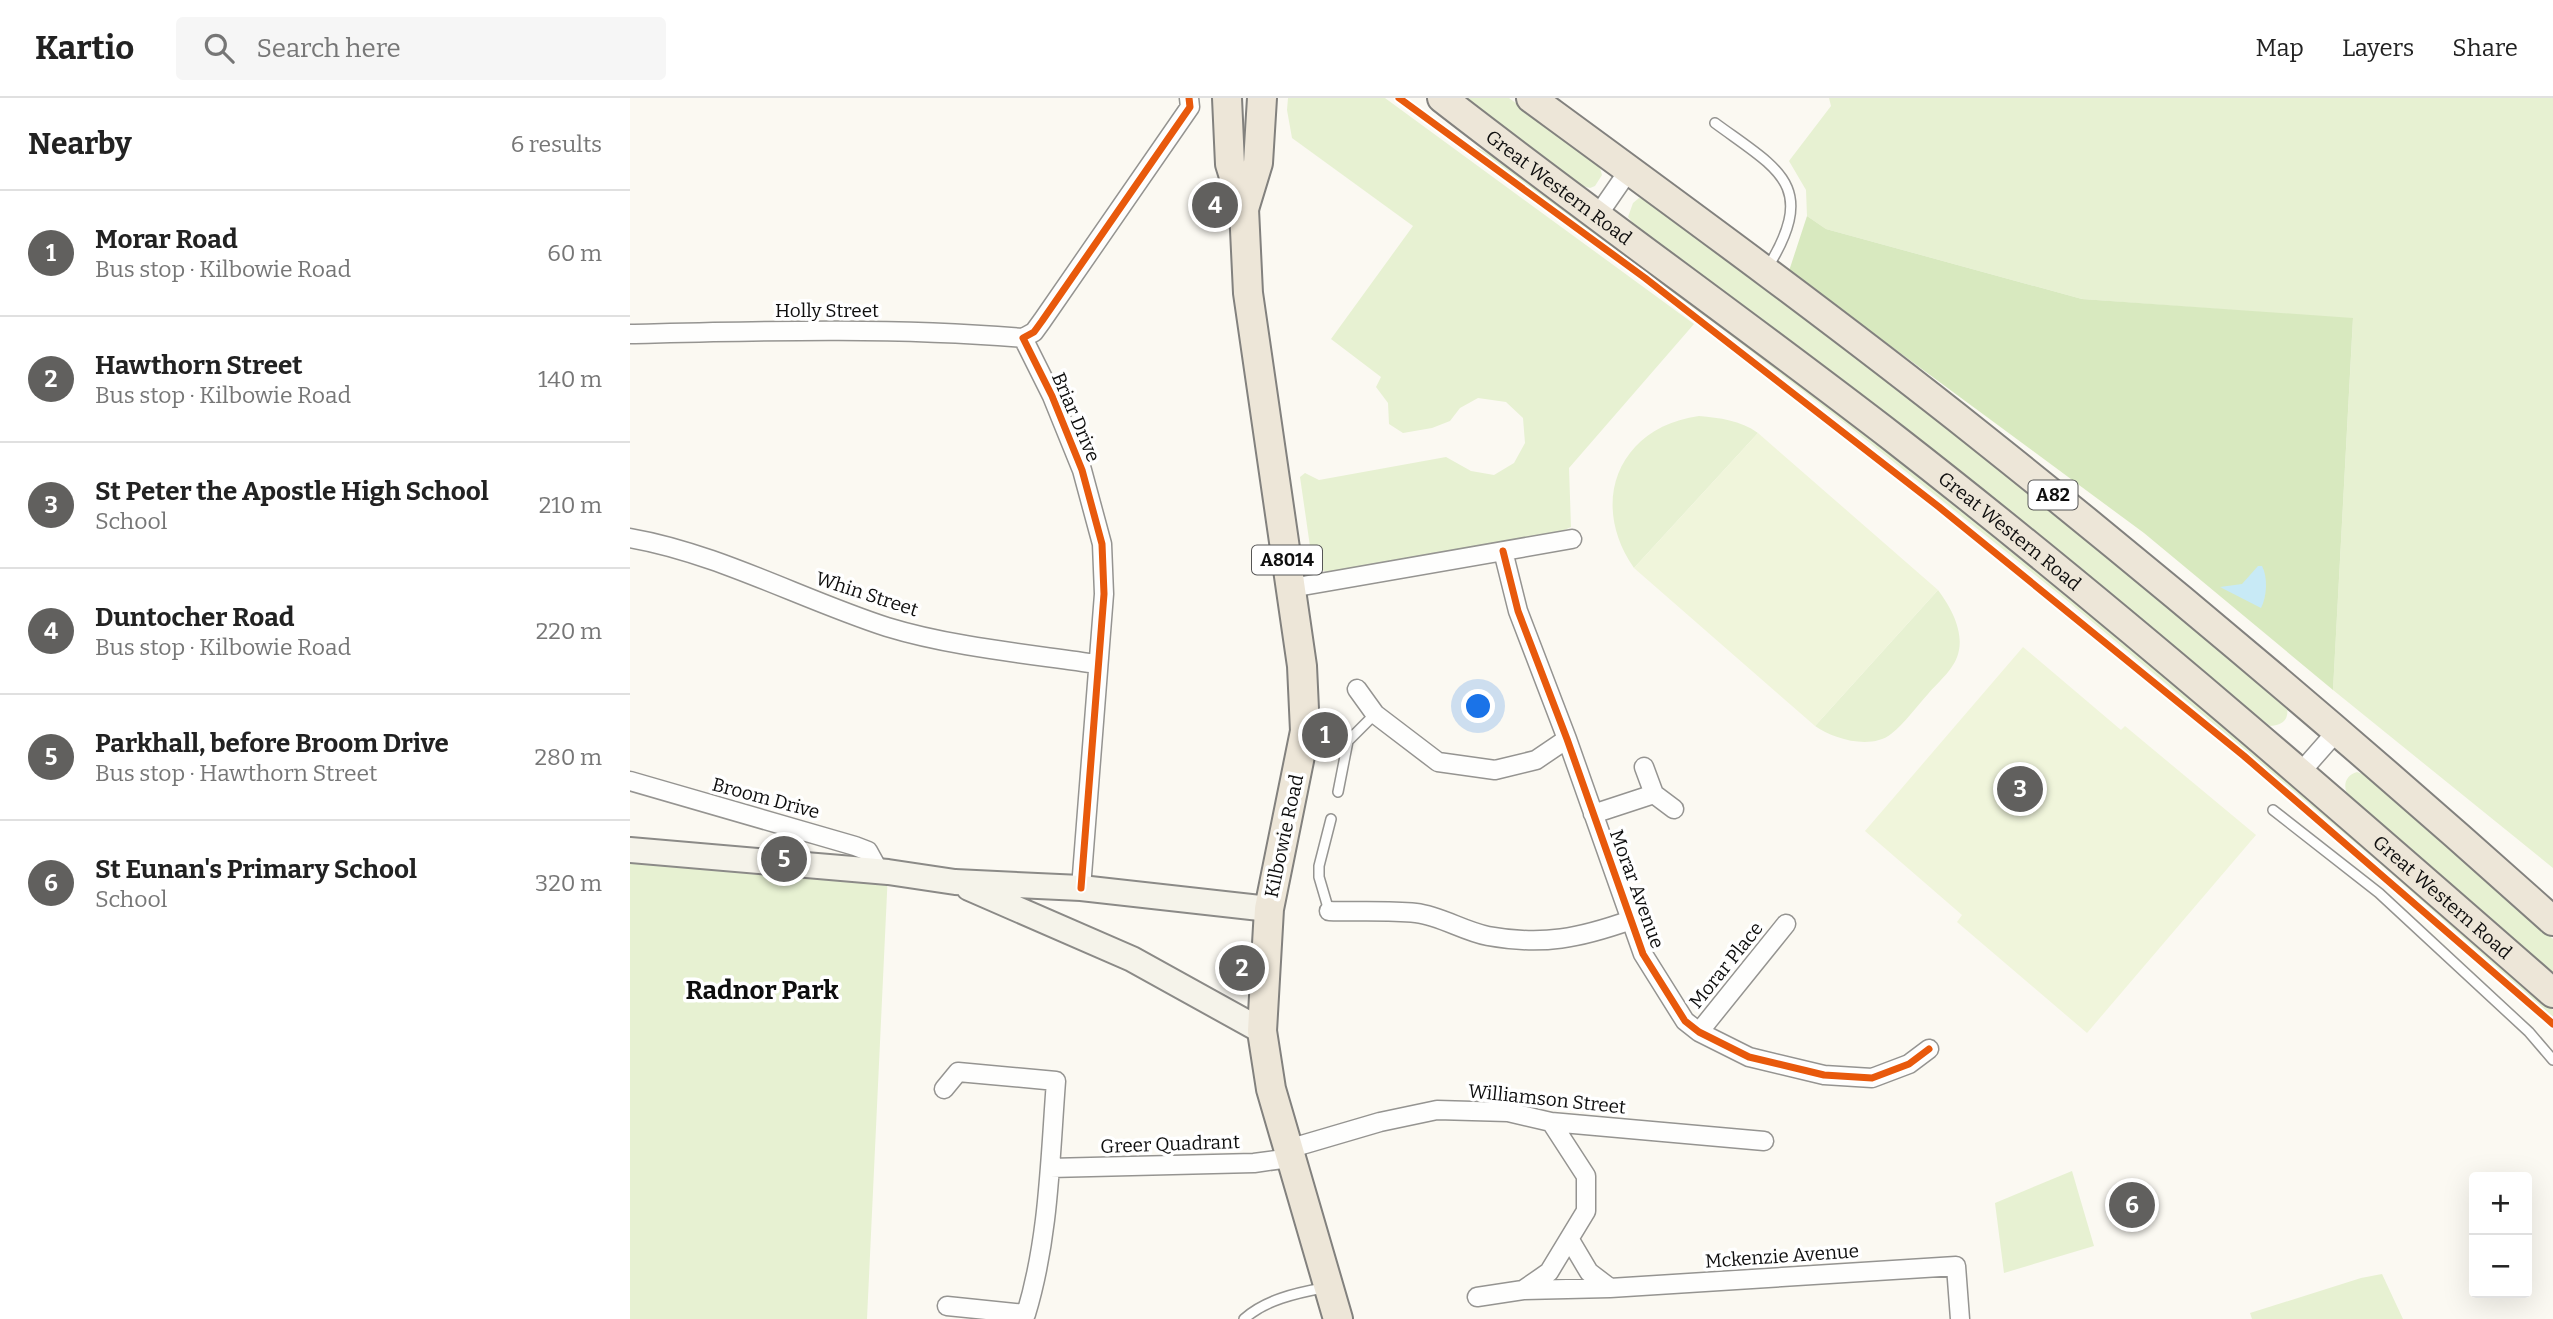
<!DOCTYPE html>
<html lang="en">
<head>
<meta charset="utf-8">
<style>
	body { margin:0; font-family:Bitter,serif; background:#f6f6f6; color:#222 }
	.controls { position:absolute; right:21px; bottom:21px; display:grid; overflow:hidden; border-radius:7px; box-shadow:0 7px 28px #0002 }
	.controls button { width:63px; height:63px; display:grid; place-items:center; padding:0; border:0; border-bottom:2px solid #e0e0e0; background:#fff; color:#222; font:35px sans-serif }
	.you { position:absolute; left:849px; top:609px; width:24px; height:24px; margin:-18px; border:5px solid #fff; border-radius:50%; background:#1a73e8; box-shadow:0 0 0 10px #1a73e833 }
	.badge { display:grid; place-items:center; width:46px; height:46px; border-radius:50%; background:#61605e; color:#fff; font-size:23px; font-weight:700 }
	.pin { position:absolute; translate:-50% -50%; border:4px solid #fff; box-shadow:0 2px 7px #0006 }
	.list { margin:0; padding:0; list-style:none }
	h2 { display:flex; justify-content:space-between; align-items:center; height:91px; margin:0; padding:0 28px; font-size:30px }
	h2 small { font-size:23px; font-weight:400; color:#767676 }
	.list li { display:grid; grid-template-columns:46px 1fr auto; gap:21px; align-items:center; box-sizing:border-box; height:126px; padding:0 28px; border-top:2px solid #e0e0e0 }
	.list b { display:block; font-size:26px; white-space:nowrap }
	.list p { margin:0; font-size:23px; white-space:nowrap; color:#767676 }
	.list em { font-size:23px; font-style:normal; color:#767676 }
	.icon { flex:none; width:38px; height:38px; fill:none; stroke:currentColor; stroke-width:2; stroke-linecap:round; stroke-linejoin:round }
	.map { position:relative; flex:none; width:1923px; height:1221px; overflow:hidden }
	header { display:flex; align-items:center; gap:42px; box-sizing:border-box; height:98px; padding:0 35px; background:#fff; border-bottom:2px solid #e0e0e0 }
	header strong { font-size:33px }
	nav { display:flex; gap:38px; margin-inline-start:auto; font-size:24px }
	.search { width:490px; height:63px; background:#f6f6f6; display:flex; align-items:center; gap:18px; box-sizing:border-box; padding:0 24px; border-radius:7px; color:#767676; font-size:26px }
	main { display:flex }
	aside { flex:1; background:#fff }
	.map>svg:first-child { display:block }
	.green { fill:#e7f1d2 }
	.forest { fill:#d8e9bf }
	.pitch { fill:#f0f5db }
	.water { fill:#c8eaf6 }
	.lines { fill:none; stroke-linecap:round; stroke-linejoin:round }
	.lane-casing { stroke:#959491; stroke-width:12 }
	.street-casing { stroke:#959491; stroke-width:21 }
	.secondary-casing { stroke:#8b8a87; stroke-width:28 }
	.primary-casing { stroke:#82817e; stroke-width:32 }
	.lane { stroke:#fefefd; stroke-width:9 }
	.street { stroke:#fefefd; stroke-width:18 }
	.secondary { stroke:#f5f3ea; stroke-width:24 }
	.primary { stroke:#ede6d8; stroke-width:28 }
	.cycleway-casing { stroke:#fff; stroke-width:11 }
	.cycleway { stroke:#e8590c; stroke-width:7 }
	.labels { text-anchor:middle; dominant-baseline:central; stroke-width:7; stroke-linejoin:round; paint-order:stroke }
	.shield { fill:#fff; stroke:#565656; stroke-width:2 }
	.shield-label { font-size:18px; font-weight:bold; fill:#0e0e0e }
	.street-label { font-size:19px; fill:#0e0e0e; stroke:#fff }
	.district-label { font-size:26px; font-weight:bold; fill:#0e0e0e; stroke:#fff }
</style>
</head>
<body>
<header>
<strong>Kartio</strong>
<div class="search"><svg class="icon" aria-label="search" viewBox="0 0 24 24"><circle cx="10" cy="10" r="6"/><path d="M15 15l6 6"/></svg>Search here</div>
<nav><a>Map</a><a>Layers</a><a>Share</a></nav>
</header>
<main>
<aside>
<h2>Nearby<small>6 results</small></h2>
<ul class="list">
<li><span class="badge">1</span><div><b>Morar Road</b><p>Bus stop · Kilbowie Road</p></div><em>60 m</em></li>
<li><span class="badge">2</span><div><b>Hawthorn Street</b><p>Bus stop · Kilbowie Road</p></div><em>140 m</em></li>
<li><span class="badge">3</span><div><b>St Peter the Apostle High School</b><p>School</p></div><em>210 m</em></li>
<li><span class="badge">4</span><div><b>Duntocher Road</b><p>Bus stop · Kilbowie Road</p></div><em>220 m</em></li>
<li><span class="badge">5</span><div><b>Parkhall, before Broom Drive</b><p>Bus stop · Hawthorn Street</p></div><em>280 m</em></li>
<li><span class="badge">6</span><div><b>St Eunan's Primary School</b><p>School</p></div><em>320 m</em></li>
</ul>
</aside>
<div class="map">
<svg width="1923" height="1221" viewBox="0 0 1923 1221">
	<rect width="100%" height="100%" fill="#fbf9f2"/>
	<path class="green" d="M658,0H755L1064,226L939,370L941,429L921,438L700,475L683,469L670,379L675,375L689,382L816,359L841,373L864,377L884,365L895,345L893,320L876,304L848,300L830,310L820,323L802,330L773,335L759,326L758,305L746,289L751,279L701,241L783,128L662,40L657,12Z
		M832,0H879L969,66L972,77L965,88L960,90L948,87Z
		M1199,0H1923V770L1703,592L1723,221L1452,201L1196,131L1177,118L1176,92L1159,63L1201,8Z
		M840,46L875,64C991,151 1108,235 1222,324C1464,510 1695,710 1923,912V919L1747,763L1434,500L1220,329L1091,230Z
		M1009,100L1016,101L1199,238L1418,408L1657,609C1659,622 1653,627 1640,628L1630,620L1008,131L998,119L1003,105Z
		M1069,318C1090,320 1110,322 1128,335L1004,470C958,404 989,329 1069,318Z
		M1308,492C1320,508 1333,531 1329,552C1326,570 1309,583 1298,596C1286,609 1275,625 1261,636C1241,652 1203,641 1185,628Z
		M1727,674L1739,678L1923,841V881L1720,700C1712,690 1714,678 1727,674Z
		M0,752L258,774L237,1221H0Z
		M1442,1073L1464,1148L1374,1175L1365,1105Z
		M1752,1176L1773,1221H1622L1620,1215L1731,1180Z"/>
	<path class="forest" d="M1177,118L1196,131L1452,201L1723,220L1703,592L1514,435L1159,173Z"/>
	<path class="pitch" d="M1128,335L1308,492L1185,628L1004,470Z
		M1393,549L1491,632L1495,628L1626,737L1457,935L1327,824L1332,817L1235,733Z"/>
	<path class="water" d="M1628,468H1632C1638,479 1637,499 1631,510L1590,489L1612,486Z"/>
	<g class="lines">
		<defs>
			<path id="lane" d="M1085,25C1149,72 1188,87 1138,169
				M708,694L718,643L745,616
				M1643,712L1749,795L1899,934L1923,962
				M699,813L689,779V768L701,721
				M614,1221C635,1202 666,1195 693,1190"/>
			<path id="street" d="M968,117L999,72
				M0,236C131,233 262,229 393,240
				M0,440C87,455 173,502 257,529C322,549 400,556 467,566
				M873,453L888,513L937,641L1013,856L1055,923L1069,934L1119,959L1194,977L1242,980L1279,966L1299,951
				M661,490L942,441
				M727,591L745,616L808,664L865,672L906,662L937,641
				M1014,669L1024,696L1044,711
				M1670,675L1707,633
				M0,683L225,748L238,753L249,773
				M963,716L1024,696
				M451,790L474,496L472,446L452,372L422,298L393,240L404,234L412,223L560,9L559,0
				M699,813C727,814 757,812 786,815C811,818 833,833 858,838C913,848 950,840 1001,822
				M1069,934L1156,826
				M314,991L328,974L426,983C420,1061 419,1140 396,1216L317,1208
				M658,1051L750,1024L807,1012L878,1014L921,1024L1134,1043
				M420,1070L624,1065L660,1060
				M940,1142L959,1174L980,1190
				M893,1192L919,1174L956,1113V1078L921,1024
				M847,1199L893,1192L980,1190L1326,1168L1330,1221"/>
			<path id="secondary" d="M0,752L258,774L325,784L451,790L639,811
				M339,790L502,861L632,933"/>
			<g id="primary">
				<path d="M597,0L600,66L614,111L618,195L672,568L675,633L639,811L632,933L641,991L708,1221"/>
				<path id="s1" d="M812,0C961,116 1115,225 1265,341C1491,517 1707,706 1923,895"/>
				<path d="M901,0C1051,110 1203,221 1349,337C1545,493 1737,656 1923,823"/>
				<path d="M614,111L628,65L632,0"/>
			</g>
		</defs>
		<use href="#lane" class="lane-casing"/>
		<use href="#street" class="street-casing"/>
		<use href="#secondary" class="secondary-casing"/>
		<use href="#primary" class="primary-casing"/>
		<use href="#lane" class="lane"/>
		<use href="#street" class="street"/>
		<use href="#secondary" class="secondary"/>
		<use href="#primary" class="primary"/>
		<defs>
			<path id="cycleway" d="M769,0L1015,180L1309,409L1614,658L1923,926
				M873,453L888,513L937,641L1013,856L1055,923L1069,934L1119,959L1194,977L1242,980L1279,966L1299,951
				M451,790L474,496L472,446L452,372L422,298L393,240L404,234L412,223L560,9L559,0"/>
		</defs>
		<use href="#cycleway" class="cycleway-casing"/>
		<use href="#cycleway" class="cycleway"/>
	</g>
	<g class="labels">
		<g class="shield">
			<rect x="1398.5" y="382.5" width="49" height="29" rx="5"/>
			<rect x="622" y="447.5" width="70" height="29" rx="5"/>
		</g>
		<g class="shield-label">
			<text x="1423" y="397">A82</text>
			<text x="657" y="462">A8014</text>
		</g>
		<g class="street-label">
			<text stroke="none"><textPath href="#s1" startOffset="147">Great Western Road</textPath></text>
			<text x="197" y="212">Holly Street</text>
			<text transform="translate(446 319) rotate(67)">Briar Drive</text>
			<text stroke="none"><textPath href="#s1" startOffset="714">Great Western Road</textPath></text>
			<text transform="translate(237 496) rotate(18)">Whin Street</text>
			<text transform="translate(136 700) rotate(15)">Broom Drive</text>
			<text transform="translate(654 738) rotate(-78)">Kilbowie Road</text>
			<text transform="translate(1007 791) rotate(70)">Morar Avenue</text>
			<text stroke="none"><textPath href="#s1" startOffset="1281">Great Western Road</textPath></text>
			<text transform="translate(1096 867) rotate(-51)">Morar Place</text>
			<text transform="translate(917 1001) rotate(6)">Williamson Street</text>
			<text transform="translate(540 1046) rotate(-2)">Greer Quadrant</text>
			<text transform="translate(1152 1158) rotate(-4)">Mckenzie Avenue</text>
		</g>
		<g class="district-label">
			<text x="132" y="892">Radnor Park</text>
		</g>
	</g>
</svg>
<div class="controls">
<button>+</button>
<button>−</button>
</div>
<div class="you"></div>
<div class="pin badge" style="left:695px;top:637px">1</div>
<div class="pin badge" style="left:612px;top:870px">2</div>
<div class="pin badge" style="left:1390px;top:691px">3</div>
<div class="pin badge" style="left:585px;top:107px">4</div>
<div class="pin badge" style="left:154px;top:761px">5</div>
<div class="pin badge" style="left:1502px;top:1107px">6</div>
</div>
</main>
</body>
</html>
